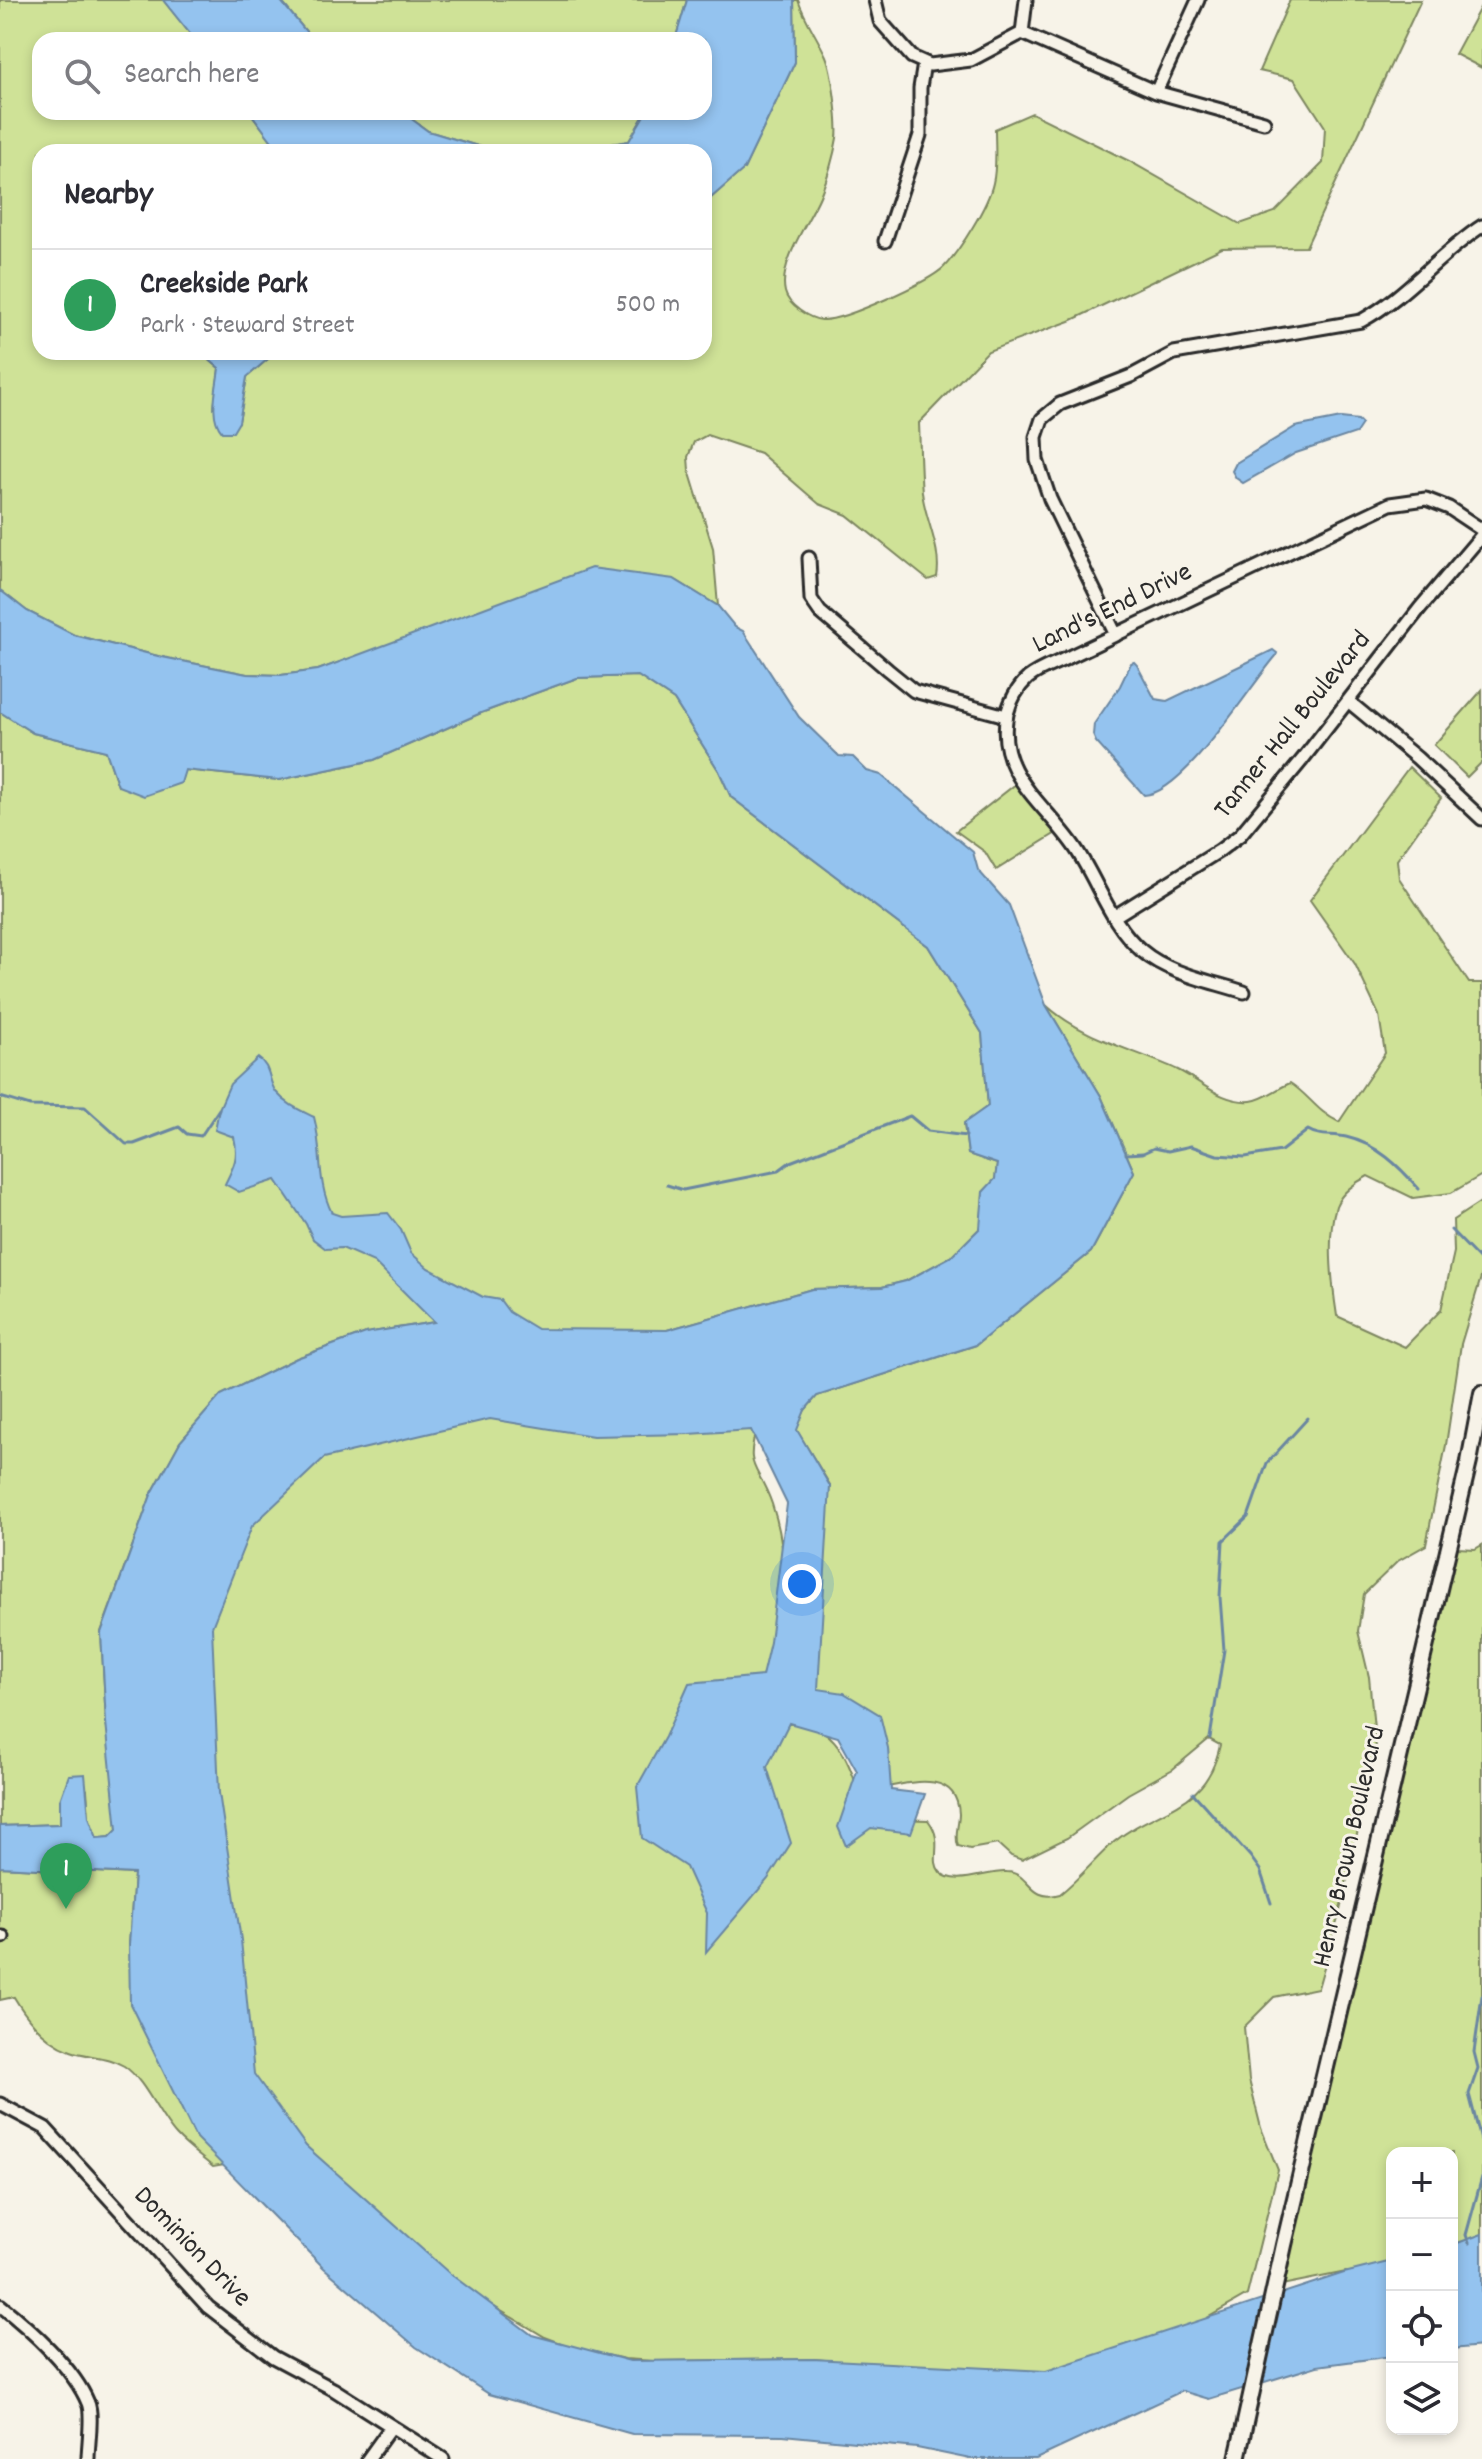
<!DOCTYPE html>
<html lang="en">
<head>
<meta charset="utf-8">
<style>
	body { margin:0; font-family:Dekko,sans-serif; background:#f7f7f7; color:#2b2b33 }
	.controls { position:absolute; right:24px; bottom:24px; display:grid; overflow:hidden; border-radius:16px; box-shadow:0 4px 12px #0003 }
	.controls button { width:72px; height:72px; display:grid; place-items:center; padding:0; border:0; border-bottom:2px solid #e1e1e2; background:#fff; color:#2b2b33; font:40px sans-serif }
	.you { position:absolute; left:802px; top:1584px; width:28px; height:28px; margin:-20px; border:6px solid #fff; border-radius:50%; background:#1a73e8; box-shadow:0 0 0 12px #1a73e833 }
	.badge { display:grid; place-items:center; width:52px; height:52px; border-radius:50%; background:#2563eb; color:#fff; font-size:26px; font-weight:700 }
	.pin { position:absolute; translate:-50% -66px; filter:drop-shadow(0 2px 4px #0008) }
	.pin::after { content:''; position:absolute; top:42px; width:28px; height:24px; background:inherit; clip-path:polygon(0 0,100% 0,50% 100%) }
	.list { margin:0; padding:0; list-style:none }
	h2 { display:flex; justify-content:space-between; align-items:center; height:104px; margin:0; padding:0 32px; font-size:34px }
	h2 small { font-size:26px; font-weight:400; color:#7c7c81 }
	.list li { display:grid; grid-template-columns:52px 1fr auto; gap:24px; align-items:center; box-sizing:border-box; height:112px; padding:0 32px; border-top:2px solid #e1e1e2 }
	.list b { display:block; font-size:30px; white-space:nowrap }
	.list p { margin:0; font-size:26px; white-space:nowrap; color:#7c7c81 }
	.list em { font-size:26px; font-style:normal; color:#7c7c81 }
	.icon { flex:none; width:44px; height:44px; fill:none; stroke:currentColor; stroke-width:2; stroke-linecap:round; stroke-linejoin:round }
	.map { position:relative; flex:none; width:1482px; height:2459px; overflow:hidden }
	.search { position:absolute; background:#fff; box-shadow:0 4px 12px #0003; left:32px; top:32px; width:680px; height:88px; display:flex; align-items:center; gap:20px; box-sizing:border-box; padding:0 28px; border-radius:24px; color:#7c7c81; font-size:30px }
	.panel { position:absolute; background:#fff; box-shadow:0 4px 12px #0003; left:32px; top:144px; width:680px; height:216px; border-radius:24px }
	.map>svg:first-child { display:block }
	.green { fill:#cfe297; stroke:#7d8661; stroke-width:2 }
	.water { fill:#94c3ef; stroke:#6a86a1; stroke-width:2 }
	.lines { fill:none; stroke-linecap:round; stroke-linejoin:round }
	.stream { stroke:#6a86a1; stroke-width:3 }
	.minor-casing { stroke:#2b2b2b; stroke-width:17 }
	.major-casing { stroke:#2b2b2b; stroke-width:20 }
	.minor { stroke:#f7f3e8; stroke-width:11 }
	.major { stroke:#f7f3e8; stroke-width:14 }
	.labels { text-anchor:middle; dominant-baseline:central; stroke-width:6; stroke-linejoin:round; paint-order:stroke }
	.street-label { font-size:28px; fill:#2b2b2b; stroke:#f7f3e8 }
</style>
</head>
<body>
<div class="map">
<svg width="1482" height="2459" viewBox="0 0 1482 2459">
	<rect width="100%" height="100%" fill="#f7f3e8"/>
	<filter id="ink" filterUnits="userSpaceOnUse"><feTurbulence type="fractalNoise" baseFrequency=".0125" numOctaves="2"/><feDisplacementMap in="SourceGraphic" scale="16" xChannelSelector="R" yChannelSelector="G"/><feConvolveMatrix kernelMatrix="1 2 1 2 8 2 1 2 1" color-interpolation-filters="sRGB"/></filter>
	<g filter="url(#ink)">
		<path class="green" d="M0,0H163L195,40H40V112H250L280,152H40V352H200L219,368L214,408L239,422L247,377L276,352H704V204L744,169L795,62L794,0H798C805,20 816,35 825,54C832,67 839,123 837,138C834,156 827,179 820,196C809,222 778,263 785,292C788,305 809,319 822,320C843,321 929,282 944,267C960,250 988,206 993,183C997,167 995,146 995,129L1032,113L1129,161L1240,224L1275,212L1323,163L1325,127L1294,79L1259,71L1290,0H1421L1306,247L1222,248L1070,321L988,351L919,423C920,446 920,469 922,492C925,520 942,548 937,577L928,580L847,515L819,504L760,453L707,435L694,442L688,457L689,470L713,548L718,606L674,579L366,653L318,670L281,675L247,674L162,657L74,635L27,611L0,590Z
			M280,0H687L675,40H313Z
			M1482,4V68L1455,54Z
			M402,112H646L629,141L564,152H515L481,147L428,131Z
			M638,676L674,700L719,771L731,797L928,946L982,1033L988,1106L964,1124L968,1154L997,1164L995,1180L983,1192L981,1227L952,1256L906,1281L882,1287L812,1289L667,1330L587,1337L435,1322L366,1333L297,1358L221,1395L180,1442L151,1495L101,1632L106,1722L115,1780L117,1830L110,1837L97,1839L89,1817L87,1790L60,1800V1824L0,1826V712L33,733L106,751L118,786L184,770L279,780L374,760L481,713L577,678Z
			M1482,690V762L1467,777L1434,745Z
			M1409,767L1441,798L1397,860L1399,878L1469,983H1482V1175L1451,1193L1413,1198L1368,1176C1356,1182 1341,1193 1336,1206C1326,1237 1332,1284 1337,1316L1405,1347L1441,1310L1454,1252L1453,1220L1482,1201V1274L1461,1344L1446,1445L1426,1545L1398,1561L1364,1594L1358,1631L1369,1677L1376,1749L1339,1915L1318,1988L1274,1997L1244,2027L1249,2080L1261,2128L1278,2170L1247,2295L1193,2326L1061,2383L815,2359L653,2361L625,2359L574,2348L545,2337L486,2302L365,2210L248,2084L188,1776L231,1504L324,1410L758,1423C743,1471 758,1463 772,1504C795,1572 783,1654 782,1725C842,1714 853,1775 866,1818L928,1820C945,1842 929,1859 940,1872C954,1888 989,1870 1007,1872C1031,1873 1028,1903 1060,1894C1080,1878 1095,1859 1114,1842C1156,1806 1206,1812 1220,1745L1209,1739L1173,1769L1128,1794L1067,1838L1022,1860L1011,1856L998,1844L970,1849L958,1846C954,1835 959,1825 959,1814C957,1772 916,1781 887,1787L806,1692L830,1485L796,1429L805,1410L817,1396L976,1345L1091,1252L1134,1172L1101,1096L1046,1005C1083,1039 1133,1049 1178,1070C1202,1082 1222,1103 1251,1101C1263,1100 1278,1088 1290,1083C1309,1095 1317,1112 1339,1122L1385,1053L1379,1015L1355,964L1310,900Z
			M1021,780L1061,830L996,870L985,852L956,831Z
			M1482,1545V2247L1452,2264V2153H1392V2274L1346,2272L1272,2287L1419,1660L1440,1547L1475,1549Z
			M0,1867L134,1874L129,1945L231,2164L213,2167C201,2157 187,2147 176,2135C158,2115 145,2080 124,2066C108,2056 88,2057 71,2051C46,2042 27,2019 14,1997L0,2000Z"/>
		<path class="water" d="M163,0H280L313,40H195Z
			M687,0H794L795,62L744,169L704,204V152H564L629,141L646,112H704V40H675Z
			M250,112H402L428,131L481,147L515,152H280Z
			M200,352H276L247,377L239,422L233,432H222C208,416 217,388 219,368Z
			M1341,418L1358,420L1362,424L1356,433L1296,453L1243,483L1236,478L1232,471L1236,463L1295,427Z
			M591,568L674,579L718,606L735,627L743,631L799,717L839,756L853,757L867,771L881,775L973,852L978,870L1009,905L1046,1005L1101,1096L1134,1172L1091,1252L976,1345L817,1396L805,1410L797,1430L830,1486L818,1689L844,1693L880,1715L888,1748L891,1790L925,1794L911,1833L871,1828L846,1846L838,1827L857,1771L838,1737L789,1723L767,1767L791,1843L768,1879L706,1952L707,1913L686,1867L642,1838L637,1787L665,1737L689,1683L762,1676L770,1642L787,1504L751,1430L689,1434L593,1436L490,1419L324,1458L252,1526L212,1627L219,1793L241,1940L254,2074L306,2146L449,2273L532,2335L630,2361L812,2359L1046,2371L1344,2273L1392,2261V2356L1317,2366L1209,2399L1182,2391L1036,2459H970L917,2448L783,2435L632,2434L489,2394L416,2347L324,2268L196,2138L130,2004L129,1945L134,1874L0,1867V1826L60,1824V1800L69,1775L85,1774L89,1817L97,1838L110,1837L117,1830L106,1722L101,1633L151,1495L180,1442L221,1395L297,1358L366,1333L434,1322L374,1262L342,1248L326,1249L313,1239L306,1224L276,1180L239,1192L225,1184C234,1166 239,1157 234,1137L215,1130L219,1109L230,1084L258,1058C271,1066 268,1081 276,1092C287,1105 300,1110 314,1117C323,1151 316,1181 332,1213L341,1216L388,1213L401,1230L411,1253L428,1268L483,1297L500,1300L509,1312L537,1329L667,1330L812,1289L882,1287L906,1281L952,1256L980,1228L983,1192L995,1179L997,1164L968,1154L964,1123L988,1106L982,1033L928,946L731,797L719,771L674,700L638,676L577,678L481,713L374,760L279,780L185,770L181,783L144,796L118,786L106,751L33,733L0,712V590L27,611L74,635L162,657L247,674L281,675L318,670Z
			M1273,650L1277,653L1276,656C1249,687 1184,794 1144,795L1096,742L1093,735L1094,724L1120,686L1131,663L1134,662L1137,665L1155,699L1167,701Z
			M1482,2234V2346L1452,2349V2245Z"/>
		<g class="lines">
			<path class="stream" d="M0,1097L30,1106L85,1107L126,1144H134L179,1127L187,1134L201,1136L219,1109
				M1126,1154L1143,1153L1154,1148L1168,1151L1191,1146L1217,1155L1245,1157L1281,1151L1308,1130C1319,1137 1332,1134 1346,1137C1377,1144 1399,1166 1419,1189
				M667,1185L683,1190L778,1171L790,1162L910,1116L928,1131L966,1136
				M1451,1230L1482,1262
				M1210,1738L1224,1650L1220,1597L1223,1541L1248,1517L1267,1463L1308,1418
				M1193,1793L1250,1856L1260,1870L1271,1903
				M1482,1996L1474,2052L1478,2068L1469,2094L1482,2144
				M1469,2243L1466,2235L1482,2177"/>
			<defs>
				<path id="minor" d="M875,0L880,21L912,57L930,65L971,60L1022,33
					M1022,33L1156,92L1198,0
					M1022,33L1026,0
					M1156,92L1264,122
					M885,241L920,135V88L924,63
					M809,558L811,599L820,612L888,670L914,691L1006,716
					M1116,635L1050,499L1037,460L1036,437L1042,419L1060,404L1131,376L1174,353L1361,321C1407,296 1439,254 1482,226
					M1348,701L1417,758L1482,819
					M1115,916L1219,851L1240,835L1302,760L1420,608L1482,535
					M1244,992C1211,981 1169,974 1142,951C1111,925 1098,882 1076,849C1046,804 995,774 1007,714C1010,701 1018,687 1028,678C1040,668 1058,663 1071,656L1390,504L1426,499L1449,508L1482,530
					M0,1937H3
					M0,2104L45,2128L208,2307L273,2357L333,2389L443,2459
					M0,2305C29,2328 74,2368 88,2403C93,2414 88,2445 88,2459
					M368,2459L391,2427"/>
				<path id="major" d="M1237,2459L1284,2245L1469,1462L1482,1393"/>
			</defs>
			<use href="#minor" class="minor-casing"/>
			<use href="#major" class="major-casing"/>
			<use href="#minor" class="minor"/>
			<use href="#major" class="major"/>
		</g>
	</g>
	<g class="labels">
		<g class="street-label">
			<text transform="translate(1113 610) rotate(-26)">Land's End Drive</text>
			<text transform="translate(1294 726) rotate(-51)">Tanner Hall Boulevard</text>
			<text transform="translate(1351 1847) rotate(-77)">Henry Brown Boulevard</text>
			<text transform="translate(191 2248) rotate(46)">Dominion Drive</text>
		</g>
	</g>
</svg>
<div class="controls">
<button>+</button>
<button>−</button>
<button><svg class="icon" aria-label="locate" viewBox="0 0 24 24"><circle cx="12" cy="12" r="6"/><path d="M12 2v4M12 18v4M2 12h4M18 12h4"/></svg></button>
<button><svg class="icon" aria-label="layers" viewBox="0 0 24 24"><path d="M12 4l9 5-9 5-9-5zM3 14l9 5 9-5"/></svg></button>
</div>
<div class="you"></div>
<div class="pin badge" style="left:66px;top:1909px;background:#2e9e5b">1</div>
<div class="search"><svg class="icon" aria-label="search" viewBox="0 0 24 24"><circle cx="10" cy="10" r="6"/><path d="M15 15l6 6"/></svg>Search here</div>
<section class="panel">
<h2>Nearby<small></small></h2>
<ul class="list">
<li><span class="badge" style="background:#2e9e5b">1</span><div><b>Creekside Park</b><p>Park · Steward Street</p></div><em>500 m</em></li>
</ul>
</section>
</div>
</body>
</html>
